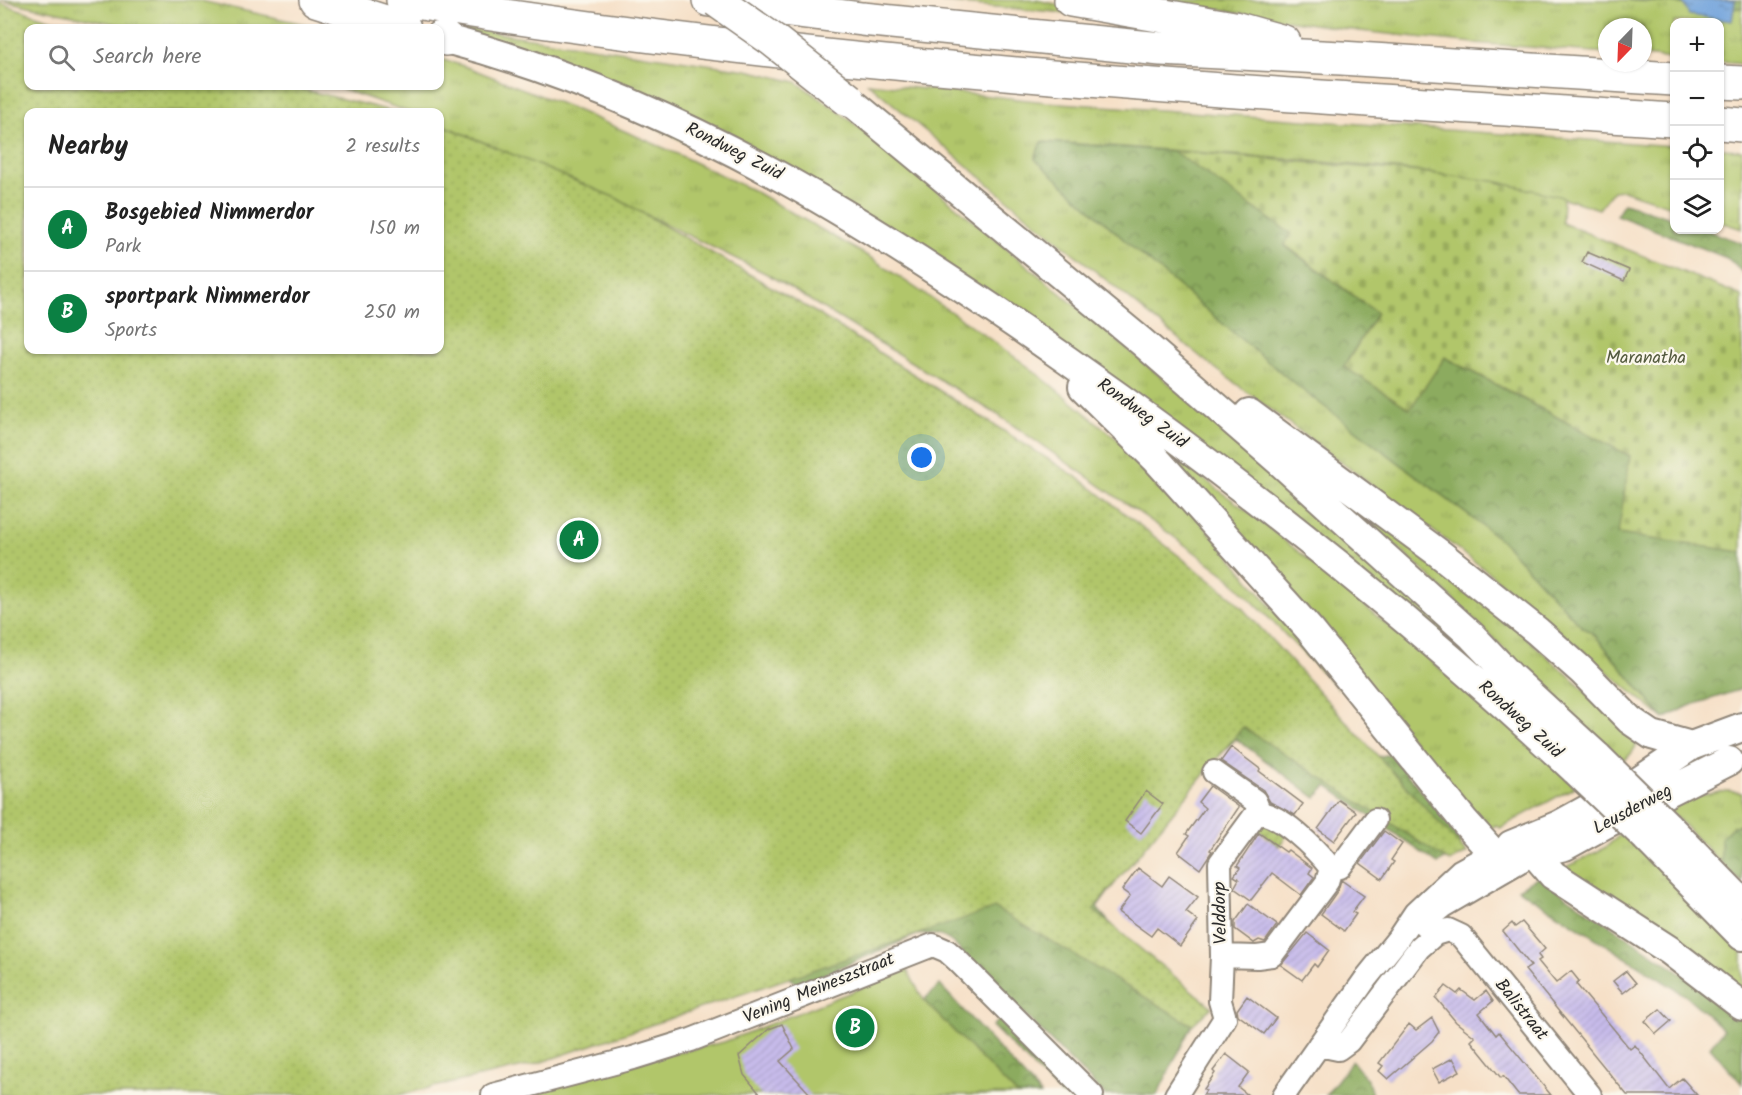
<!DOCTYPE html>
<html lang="en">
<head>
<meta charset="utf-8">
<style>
	body { margin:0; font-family:Kalam,sans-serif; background:#f2f2f2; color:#222 }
	.controls { position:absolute; right:18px; top:18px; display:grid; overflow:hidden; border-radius:12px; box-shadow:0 2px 4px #0004 }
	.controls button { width:54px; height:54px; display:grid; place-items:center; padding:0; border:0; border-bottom:2px solid #e0e0e0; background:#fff; color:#222; font:30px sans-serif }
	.compass { position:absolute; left:1598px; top:18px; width:54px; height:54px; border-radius:50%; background:#fff; box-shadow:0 2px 4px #0004; rotate:203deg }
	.you { position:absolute; left:922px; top:458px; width:21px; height:21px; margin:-15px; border:4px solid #fff; border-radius:50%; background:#1a73e8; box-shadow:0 0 0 9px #1a73e833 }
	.badge { display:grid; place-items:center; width:39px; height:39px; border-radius:50%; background:#0b8043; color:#fff; font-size:20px; font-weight:700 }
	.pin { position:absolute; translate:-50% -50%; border:3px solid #fff; box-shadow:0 2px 6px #0006 }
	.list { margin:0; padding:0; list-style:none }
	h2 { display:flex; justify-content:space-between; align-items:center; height:78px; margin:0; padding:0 24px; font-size:26px }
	h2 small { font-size:20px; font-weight:400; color:#767676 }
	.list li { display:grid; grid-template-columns:39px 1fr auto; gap:18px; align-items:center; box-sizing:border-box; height:84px; padding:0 24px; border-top:2px solid #e0e0e0 }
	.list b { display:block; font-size:22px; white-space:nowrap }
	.list p { margin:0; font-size:20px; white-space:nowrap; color:#767676 }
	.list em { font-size:20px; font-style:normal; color:#767676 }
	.icon { flex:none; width:33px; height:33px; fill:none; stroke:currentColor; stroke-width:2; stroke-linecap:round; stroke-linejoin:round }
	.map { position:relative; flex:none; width:1742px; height:1095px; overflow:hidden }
	.search { position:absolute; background:#fff; box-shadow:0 2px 4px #0004; left:24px; top:24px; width:420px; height:66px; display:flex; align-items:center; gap:15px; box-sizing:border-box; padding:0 21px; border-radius:12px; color:#767676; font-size:22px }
	.panel { position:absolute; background:#fff; box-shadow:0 2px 4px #0004; left:24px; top:108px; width:420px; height:246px; border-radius:12px }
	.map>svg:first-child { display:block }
	.grass { fill:url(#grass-tufts); stroke:#6e784a; stroke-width:1.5 }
	.forest { fill:url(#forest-crowns); stroke:#5c6b44; stroke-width:1.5 }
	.cemetery { fill:url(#cemetery-stones); stroke:#6e784a; stroke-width:1.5 }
	.park { fill:url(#park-dots); stroke:#6e784a; stroke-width:1.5 }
	.garden { fill:url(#garden-furrows); stroke:#6e784a; stroke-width:1.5 }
	.pitch { fill:#b1c66a; stroke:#6e784a; stroke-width:1.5 }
	.water { fill:url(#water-ripples); stroke:#4e6683; stroke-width:1.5 }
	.building { fill:url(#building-hatch) }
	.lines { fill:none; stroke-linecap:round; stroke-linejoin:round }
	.minor-casing { stroke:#908679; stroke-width:26 }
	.major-casing { stroke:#908679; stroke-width:32 }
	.highway-casing { stroke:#908679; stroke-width:36 }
	.minor { stroke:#fff; stroke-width:22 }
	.major { stroke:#fff; stroke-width:28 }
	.highway { stroke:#fff; stroke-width:33 }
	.major-bridge-casing { stroke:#908679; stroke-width:32; stroke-linecap:butt }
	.highway-bridge-casing { stroke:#908679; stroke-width:36; stroke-linecap:butt }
	.major-bridge { stroke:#fff; stroke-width:28 }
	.highway-bridge { stroke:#fff; stroke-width:33 }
	.labels { text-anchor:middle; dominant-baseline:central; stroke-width:4.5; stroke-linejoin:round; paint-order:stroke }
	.street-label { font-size:18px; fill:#2b2b2b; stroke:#fbf7ec }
	.park-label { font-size:18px; fill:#535a3e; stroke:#fbf7ec }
</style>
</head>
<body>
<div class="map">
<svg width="1742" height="1095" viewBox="0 0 1742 1095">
	<defs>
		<pattern id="grass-tufts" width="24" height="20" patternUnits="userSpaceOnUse" patternTransform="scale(1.5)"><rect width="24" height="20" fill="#b1c66a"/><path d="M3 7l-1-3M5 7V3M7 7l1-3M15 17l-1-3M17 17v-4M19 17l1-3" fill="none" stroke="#98aa5c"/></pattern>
		<pattern id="forest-crowns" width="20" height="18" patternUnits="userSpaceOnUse" patternTransform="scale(1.5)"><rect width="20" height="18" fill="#8cab5e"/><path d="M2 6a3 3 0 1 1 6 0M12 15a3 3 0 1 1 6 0" fill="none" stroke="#738b4e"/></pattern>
		<pattern id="cemetery-stones" width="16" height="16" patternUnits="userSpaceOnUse" patternTransform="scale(1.5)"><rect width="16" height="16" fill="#b1c66a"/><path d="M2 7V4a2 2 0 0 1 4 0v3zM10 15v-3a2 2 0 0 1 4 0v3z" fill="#98aa5c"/></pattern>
		<pattern id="park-dots" width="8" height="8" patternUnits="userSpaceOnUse" patternTransform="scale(1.5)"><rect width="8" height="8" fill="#b1c66a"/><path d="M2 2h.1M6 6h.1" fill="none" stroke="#98aa5c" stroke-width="1.8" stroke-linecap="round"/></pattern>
		<pattern id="garden-furrows" width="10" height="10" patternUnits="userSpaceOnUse" patternTransform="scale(1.5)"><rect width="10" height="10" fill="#b1c66a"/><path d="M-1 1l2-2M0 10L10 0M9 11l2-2" fill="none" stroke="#98aa5c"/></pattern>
		<pattern id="water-ripples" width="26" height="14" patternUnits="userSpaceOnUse" patternTransform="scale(1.5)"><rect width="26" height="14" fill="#70a2db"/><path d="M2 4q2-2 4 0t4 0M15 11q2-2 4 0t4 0" fill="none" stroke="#5c84b2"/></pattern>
		<pattern id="building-hatch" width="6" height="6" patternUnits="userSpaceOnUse" patternTransform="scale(1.5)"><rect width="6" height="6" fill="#c8bceb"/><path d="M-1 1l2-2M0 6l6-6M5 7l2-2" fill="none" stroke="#aca2ca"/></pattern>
	</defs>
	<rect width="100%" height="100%" fill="#fbf7ec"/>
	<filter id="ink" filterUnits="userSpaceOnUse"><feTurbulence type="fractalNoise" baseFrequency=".0167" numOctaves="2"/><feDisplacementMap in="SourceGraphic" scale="12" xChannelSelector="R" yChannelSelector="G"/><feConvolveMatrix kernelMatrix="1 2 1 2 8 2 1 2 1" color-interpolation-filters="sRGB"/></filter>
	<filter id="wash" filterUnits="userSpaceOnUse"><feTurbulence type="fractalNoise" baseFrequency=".008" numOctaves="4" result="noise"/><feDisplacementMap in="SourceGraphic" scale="24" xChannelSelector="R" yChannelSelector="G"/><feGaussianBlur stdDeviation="1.35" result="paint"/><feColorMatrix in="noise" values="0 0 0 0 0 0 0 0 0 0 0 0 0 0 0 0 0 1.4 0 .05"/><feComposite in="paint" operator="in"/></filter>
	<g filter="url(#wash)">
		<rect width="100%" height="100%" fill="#f6e0c7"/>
		<path class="grass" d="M0,0H197L321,28H135Z
			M914,0H1036L1124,18Z
			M1153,0H1625L1742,8V64L1720,62V22H1674V59L1643,56V27H1607V53L1474,43L1360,31Z
			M448,26L747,70L796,82L837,110L900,160L1203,412L1416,603L1489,673L980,286Z
			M440,59L464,66L562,104L673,152L754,191L871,258L963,320L1030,368L1149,465L1221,545L1338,689L1231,579L1170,534L998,415L767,274L592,188L440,124V112H409L333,86H440Z
			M868,83L1046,102L1674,146V207L1623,190L1613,191L1599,209C1498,175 1391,168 1286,159C1204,153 1123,146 1041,142L1035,158L1131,246L1248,345L1300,388L1501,540L1583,628L1594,634L1664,719L1487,571L1207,362L1008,200Z
			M1720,149L1742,150V229L1720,222Z
			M1155,443L1250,513L1319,568L1554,764L1575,787L1500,828L1496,825L1489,829Z
			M1323,481L1434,556L1639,738C1636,748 1631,757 1621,762L1429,576Z
			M1728,791L1742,793V825L1733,826L1721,863L1663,804L1671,800Z
			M1621,834L1655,861L1742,950V998L1561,870L1606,847Z"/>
		<path class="forest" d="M1625,0H1742V8Z
			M1041,142L1173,151L1290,233L1285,246L1377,313L1344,366L1444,357L1630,456L1619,534L1742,552V689L1689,706L1664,719L1594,634L1583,628L1501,540L1300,388L1248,345L1131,246L1035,159Z
			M1624,203L1674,219V230H1705L1742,243V272L1727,258L1616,215Z
			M1149,662L1365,760L1390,754L1457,833L1461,845L1438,864L1327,786L1316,798L1236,739L1192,783L1141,847L1097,908L1116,930L1204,1001L1157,1095H1105L953,943C941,934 932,933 917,935L798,985L770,959Z
			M1742,825V883L1721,863V838L1733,826Z
			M1538,877L1742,1014V1084L1710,1047L1723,1030L1719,1025L1685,995L1518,889Z
			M940,985L1041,1095H1017L925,1002L926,998Z
			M1004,1016L1084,1095H1061L992,1026Z
			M1352,1061L1368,1081L1372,1095H1326Z"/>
		<path class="cemetery" d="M1173,151L1420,172L1493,181L1563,197L1562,223L1742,296V552L1618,534L1630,456L1445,357L1410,409L1344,367L1377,313L1285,245L1290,233Z"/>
		<path class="park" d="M0,3L75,28H28V86H289L396,112H28V350H440V124L616,198L810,309L1083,481L1233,598L1467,853L1450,862L1243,727L1093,910L1212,1007L1192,1025L995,908L533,1065L398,1095H0Z"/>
		<path class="garden" d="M1266,818L1288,834L1279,846L1257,829Z"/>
		<path class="pitch" d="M907,970L925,1002L1017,1095H521L661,1056L724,1042Z"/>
		<path class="water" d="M1682,0H1735L1732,21L1689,15Z"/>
		<g id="blocks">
			<path class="building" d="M1587,252L1629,270L1624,281L1582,262Z
				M1231,747L1260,769L1259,771L1303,804L1295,815L1270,802L1263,790L1221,761Z
				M1210,786L1239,807L1210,850L1212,851L1200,869L1178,852L1189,836L1186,834L1205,808L1198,802Z
				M1146,791L1163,804L1141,833L1125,821Z
				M1339,800L1356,812L1334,841L1318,829Z
				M1384,831L1402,844L1391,860L1394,862L1382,879L1360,863Z
				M1259,833L1286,852L1288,850L1312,868L1309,873L1314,877L1301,895L1272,873L1251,900L1234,888L1239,879L1234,876L1240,868L1237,866Z
				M1138,868L1162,886L1169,876L1198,897L1186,912L1198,921L1180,946L1157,928L1151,936L1118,912L1130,896L1122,890Z
				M1341,880L1364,896L1352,912L1356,914L1344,931L1321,914L1338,890Z
				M1248,904L1277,925L1265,942L1259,940L1254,943L1235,929V922Z
				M1522,922L1545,949L1538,955L1541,959L1538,961L1556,983L1571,971L1579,981L1576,984L1612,1027L1630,1049L1635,1045L1669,1089L1682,1078L1697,1095H1627L1525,970L1531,966L1503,931L1512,923L1515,927Z
				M1307,933L1329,950L1317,967L1314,964L1302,980L1281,965Z
				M1626,971L1636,983L1623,993L1613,981Z
				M1446,986L1457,994L1461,990L1475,1000L1486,991L1493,1001L1479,1013L1496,1035L1499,1032L1551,1095H1518L1503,1076L1501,1078L1471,1041L1475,1037L1456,1022L1436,998Z
				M1247,996L1276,1018L1264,1034L1238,1015L1237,1010Z
				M1660,1009L1671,1021L1656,1034L1645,1021Z
				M1432,1018L1439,1032L1432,1041L1388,1079L1379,1071L1383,1066L1379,1063L1409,1024L1416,1030Z
				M782,1024L794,1049L780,1061L811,1095H761L744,1075L739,1056L769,1029Z
				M1226,1054L1249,1072L1238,1087L1248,1095H1203L1206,1090L1204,1089L1215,1073L1213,1071Z
				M1453,1058L1460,1071L1439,1082L1432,1069Z"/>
		</g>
	</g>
	<g filter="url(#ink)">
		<use href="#blocks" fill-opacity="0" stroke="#908679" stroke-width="1.5"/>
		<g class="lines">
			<defs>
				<path id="minor" d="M1214,772L1255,801L1260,813
					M1331,868L1340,867L1375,820
					M1422,923L1443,906L1534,853
					M1319,1045L1338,1049L1349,1041L1419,948L1435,934L1448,930L1461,936L1590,1095
					M493,1095L633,1058L691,1040L933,945L947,951L957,960L1092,1095
					M1176,1095L1225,1018L1220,1001L1222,956L1220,863L1256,814C1277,809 1318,852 1331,868L1327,882L1272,955L1257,957L1222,956
					M1284,1095L1367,977L1397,940L1415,913L1460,871L1493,853"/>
				<path id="major" d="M446,39C675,99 875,225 1067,360C1245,485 1416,622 1576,771
					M849,100L1142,342L1280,462L1471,635L1510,676L1598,757
					M1083,387L1155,458L1310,630L1465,822L1493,853H1534L1565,846L1607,823L1729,761
					M1249,413L1440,554L1537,631L1582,671L1630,720L1652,735L1691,746
					M1667,825L1742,902
					M1646,838L1742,936
					M1511,845L1559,825L1639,781L1691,746L1742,727
					M1534,853L1553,875L1669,950L1742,1006"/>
				<path id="highway" d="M316,0L404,28
					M403,0C824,70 1250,92 1674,120
					M709,0L862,19L1161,49L1341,58L1674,79
					M1071,0L1234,28L1284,42
					M440,38L446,39
					M1720,82L1742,83
					M1720,123L1742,125"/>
			</defs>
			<use href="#minor" class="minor-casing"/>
			<use href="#major" class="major-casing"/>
			<use href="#highway" class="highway-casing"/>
			<use href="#minor" class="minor"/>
			<use href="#major" class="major"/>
			<use href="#highway" class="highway"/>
			<defs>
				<path id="major-bridge" d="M1598,757L1667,825
					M1576,771L1646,838"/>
				<path id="highway-bridge" d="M716,0L773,40L849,100"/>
			</defs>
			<use href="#major-bridge" class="major-bridge-casing"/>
			<use href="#highway-bridge" class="highway-bridge-casing"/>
			<use href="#major-bridge" class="major-bridge"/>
			<use href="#highway-bridge" class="highway-bridge"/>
		</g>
	</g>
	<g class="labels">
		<g class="street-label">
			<text transform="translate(734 152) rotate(27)">Rondweg Zuid</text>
			<text transform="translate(1142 414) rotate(36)">Rondweg Zuid</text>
			<text transform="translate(1520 720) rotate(42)">Rondweg Zuid</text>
			<text transform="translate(1633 810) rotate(-28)">Leusderweg</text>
			<text transform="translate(1221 913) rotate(-91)">Velddorp</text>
			<text transform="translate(819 989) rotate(-22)">Vening Meineszstraat</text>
			<text transform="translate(1521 1010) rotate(51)">Balistraat</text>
		</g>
		<g class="park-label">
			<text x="1646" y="358">Maranatha</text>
		</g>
	</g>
</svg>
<div class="controls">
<button>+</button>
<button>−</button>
<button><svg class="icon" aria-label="locate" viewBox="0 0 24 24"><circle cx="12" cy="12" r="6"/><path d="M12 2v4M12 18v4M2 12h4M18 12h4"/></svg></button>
<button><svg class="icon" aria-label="layers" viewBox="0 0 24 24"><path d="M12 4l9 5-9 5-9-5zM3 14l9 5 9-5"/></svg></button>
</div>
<svg class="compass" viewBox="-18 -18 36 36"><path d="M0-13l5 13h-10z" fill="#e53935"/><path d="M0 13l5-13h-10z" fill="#767676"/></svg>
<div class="you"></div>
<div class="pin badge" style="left:579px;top:540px">A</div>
<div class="pin badge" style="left:855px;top:1028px">B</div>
<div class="search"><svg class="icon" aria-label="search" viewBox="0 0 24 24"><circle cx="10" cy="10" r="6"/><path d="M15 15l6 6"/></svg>Search here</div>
<section class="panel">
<h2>Nearby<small>2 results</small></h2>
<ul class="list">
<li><span class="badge">A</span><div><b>Bosgebied Nimmerdor</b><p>Park</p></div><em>150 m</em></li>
<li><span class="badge">B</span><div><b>sportpark Nimmerdor</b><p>Sports</p></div><em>250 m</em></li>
</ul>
</section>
</div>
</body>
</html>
